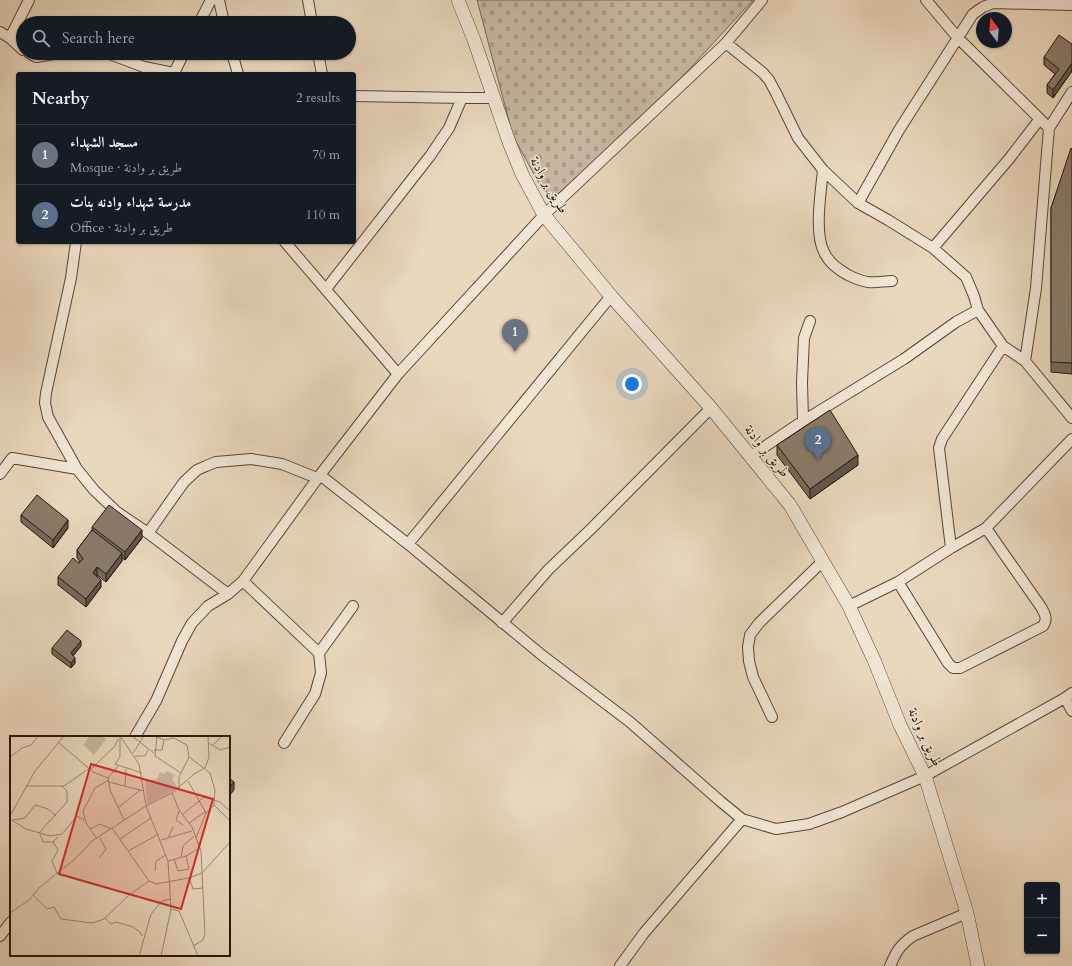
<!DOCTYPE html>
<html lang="en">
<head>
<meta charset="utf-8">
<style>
	body { margin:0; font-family:Cardo,Amiri,serif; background:#242831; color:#f1f3f6 }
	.controls { position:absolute; right:12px; bottom:12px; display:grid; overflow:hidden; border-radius:4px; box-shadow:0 1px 3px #0004 }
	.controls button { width:36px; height:36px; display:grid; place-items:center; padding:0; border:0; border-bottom:1px solid #363941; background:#171b24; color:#f1f3f6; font:20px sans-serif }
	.compass { position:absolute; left:976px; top:12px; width:36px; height:36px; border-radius:50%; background:#171b24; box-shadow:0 1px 3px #0004; rotate:344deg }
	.you { position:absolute; left:632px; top:384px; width:14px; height:14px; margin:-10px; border:3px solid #fff; border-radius:50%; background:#1a73e8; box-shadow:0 0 0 6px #1a73e833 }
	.badge { display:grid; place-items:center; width:26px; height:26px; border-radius:50%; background:#8c9099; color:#fff; font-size:13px; font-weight:700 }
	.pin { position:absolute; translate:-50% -33px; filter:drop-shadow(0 1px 2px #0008) }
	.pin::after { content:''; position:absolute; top:21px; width:14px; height:12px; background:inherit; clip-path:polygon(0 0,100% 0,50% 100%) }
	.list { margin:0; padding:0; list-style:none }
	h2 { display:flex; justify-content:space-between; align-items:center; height:52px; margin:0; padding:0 16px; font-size:17px }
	h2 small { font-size:13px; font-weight:400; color:#9ea1a6 }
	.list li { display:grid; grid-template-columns:26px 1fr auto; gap:12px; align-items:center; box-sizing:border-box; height:60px; padding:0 16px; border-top:1px solid #363941 }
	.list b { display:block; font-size:15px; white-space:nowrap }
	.list p { margin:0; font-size:13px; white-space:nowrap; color:#9ea1a6 }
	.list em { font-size:13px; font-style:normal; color:#9ea1a6 }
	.icon { flex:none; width:22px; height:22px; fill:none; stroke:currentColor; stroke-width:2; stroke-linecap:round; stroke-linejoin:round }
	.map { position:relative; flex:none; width:1072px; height:966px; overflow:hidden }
	.search { position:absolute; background:#171b24; box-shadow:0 1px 3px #0004; left:16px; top:16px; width:340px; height:44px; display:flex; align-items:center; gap:10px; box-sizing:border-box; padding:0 14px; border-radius:22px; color:#9ea1a6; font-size:15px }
	.panel { position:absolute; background:#171b24; box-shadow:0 1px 3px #0004; left:16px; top:72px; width:340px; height:172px; border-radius:4px }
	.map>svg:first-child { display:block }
	.cemetery { fill:url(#cemetery-stones); stroke:#766658 }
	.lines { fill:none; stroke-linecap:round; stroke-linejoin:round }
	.minor-casing { stroke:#55463b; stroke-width:12 }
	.tertiary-casing { stroke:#55463b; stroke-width:14 }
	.minor { stroke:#f1e6d4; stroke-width:10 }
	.tertiary { stroke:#f1e6d4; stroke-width:13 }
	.wall { fill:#776a5b; stroke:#231610 }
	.shaded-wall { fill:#61564a; stroke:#231610 }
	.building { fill:#8a7b6a; stroke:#231610 }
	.labels { text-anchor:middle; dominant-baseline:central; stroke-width:3; stroke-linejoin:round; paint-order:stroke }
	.street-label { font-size:14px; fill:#231610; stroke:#f1e6d4 }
	.inset-road { fill:none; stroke:#9a8a78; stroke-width:1 }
	.view { fill:#d62828; fill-opacity:0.15; stroke:#d62828; stroke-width:2 }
	.inset-edge { fill:none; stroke:#231610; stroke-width:2 }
</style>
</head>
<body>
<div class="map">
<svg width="1072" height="966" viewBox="0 0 1072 966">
	<defs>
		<pattern id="cemetery-stones" width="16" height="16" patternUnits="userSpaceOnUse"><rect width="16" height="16" fill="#c8b7a0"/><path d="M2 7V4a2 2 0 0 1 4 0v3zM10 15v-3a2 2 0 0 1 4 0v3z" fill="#ac9d89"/></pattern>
	</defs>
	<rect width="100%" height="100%" fill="#ead8bd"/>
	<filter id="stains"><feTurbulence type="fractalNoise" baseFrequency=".005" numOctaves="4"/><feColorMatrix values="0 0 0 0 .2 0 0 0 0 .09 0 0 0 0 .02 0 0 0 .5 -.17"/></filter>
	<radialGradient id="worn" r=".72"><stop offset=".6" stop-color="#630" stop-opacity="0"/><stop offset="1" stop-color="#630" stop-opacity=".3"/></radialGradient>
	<path class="cemetery" d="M477,0H753L683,76L594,162L552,199L539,183L513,136Z"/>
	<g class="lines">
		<defs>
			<path id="minor" d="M219,0L224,23
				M308,0L312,23
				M926,0L958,38L1049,128
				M199,23L211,0
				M0,32L10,38L23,50
				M10,38L29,0
				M726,43L763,73L769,80L776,93L798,138L823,170L858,203L888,220L933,248L966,277L974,296L978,310L1003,346L1025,361L1072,418
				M29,53L36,57L60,53
				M107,53L144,67L174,73
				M232,53L238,74
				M318,53L322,74
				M174,74V73L184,53
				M354,96L462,98H494
				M823,170C821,191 814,233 824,252C829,263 838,269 848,275C854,278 861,281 868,282C875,283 885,281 892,281
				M858,203L899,130L973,14L983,7L993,3L1072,5
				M76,242L71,278L46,393L45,403L48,417L77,469L94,490L117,512L148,533L228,594
				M285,242L398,374
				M933,248L1009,159L1039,120
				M326,289L430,156L449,128L462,98
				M1025,361L1036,288L1049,128L1072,92
				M803,421L802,382L804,338L810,321
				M751,456L803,421L904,359L956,322L978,310
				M0,474L12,458L77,469
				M320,475L408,544L543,656L630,722L720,801L742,819L776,829L809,824L842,812L925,776L1065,698L1072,693
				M148,533L184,482L197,470L206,466L216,462L251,459L282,464L317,478
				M408,544L611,296
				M951,548L939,448L942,439L1003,346
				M243,581L319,653L321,673L315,694L284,743
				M898,582L948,663L953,668H960L1043,626C1048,619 1045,614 1041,607L986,528
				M849,606L898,582L951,548L986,528L1072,439
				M502,623L548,570L593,527L711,408
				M319,653L353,606
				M1065,698L1072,711
				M772,717L753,677L749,661L748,647L750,635L759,623L823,561
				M135,737L156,701L182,641L192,623L208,606L228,594L243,581L320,475L398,374L544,215L726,43L762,0
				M0,936L11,922
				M620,966L644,933L742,819
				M890,966C896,952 900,945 913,936L967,913"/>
			<path id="tertiary" d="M458,0L474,40L509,142L522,174L544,215L611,296L711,408L790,505L849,606L874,660L900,725L925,776L967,913L978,966"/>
		</defs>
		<use href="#minor" class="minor-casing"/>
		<use href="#tertiary" class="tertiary-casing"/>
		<use href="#minor" class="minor"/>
		<use href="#tertiary" class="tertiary"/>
	</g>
	<path class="wall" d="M1072,44V71L1053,98L1047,93V85L1055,74L1044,65V57Z
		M1072,149V374L1051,372V208Z
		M777,445L858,465L810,499L777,455Z
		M21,515L68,528L53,548L21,522Z
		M92,527L142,538L125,560L122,558V561L106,582L97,575V576L101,587L86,607L58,585V577L80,562L77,558V550L92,530Z
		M81,646L73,656L75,663L71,668L52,654V648Z"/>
	<path class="shaded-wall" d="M1072,63V71L1053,98V90Z
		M858,455V465L810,499V489Z
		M68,520V528L53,548V540Z
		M142,530V538L125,560V552Z
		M122,553V561L106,582V574Z
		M97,567V575L93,581V573Z
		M101,580V587L86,607V599Z
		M81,641V646L71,658V653Z
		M75,658V663L71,668V663Z
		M234,782V790L229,796V788Z"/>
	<path class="building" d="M1059,35L1072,44V63L1053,90L1047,85L1059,69L1044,57Z
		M1071,148L1072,149V363L1051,362V208Z
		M830,410L858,455L810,489L777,445Z
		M37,495L68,520L53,540L21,515Z
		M109,505L142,530L125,552L92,527Z
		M92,530L122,553L106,574L97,567L93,573L101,580L86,599L58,577L73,558L79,563L83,559L77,550Z
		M67,630L81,641L71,653L75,658L71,663L52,648Z
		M229,778L234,782L229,788Z"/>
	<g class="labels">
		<g class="street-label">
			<text transform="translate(549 185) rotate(60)">طريق بر وادنة</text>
			<text transform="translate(767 451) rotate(51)">طريق بر وادنة</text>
			<text transform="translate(925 737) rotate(65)">طريق بر وادنة</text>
		</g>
	</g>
	<g transform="translate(10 736)">
		<rect width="220" height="220" fill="#ead8bd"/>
		<path d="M156,35L165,39L162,43L168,52L137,69L135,44L147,43L150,36L155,38Z" fill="#c8b7a0"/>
		<path d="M80,0H92L96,3L84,19L73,9Z" fill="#c8b7a0"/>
		<path class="inset-road" d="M110,0L129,28L136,70L158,125L161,173L151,220M110,0V21L105,28L132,37M122,0L144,17M144,0L154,4L164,2L177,9M147,0L145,20L171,37M48,6L83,36L98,42M198,7L211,14L220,11M177,9L179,21L200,37L205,54L204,69L196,77L186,102M202,10L212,0M144,14H152L154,4M123,17L134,0M125,20H135L138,14M0,21L12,12L21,9L28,0M108,30L98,42L100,54L114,84M195,32L199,21L198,0M81,33L105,10L108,3M178,45L196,77M99,46L134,55M115,49L116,33M17,50H54L80,32M169,52V41L179,21M162,57L169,74L182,91L191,115L195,198L193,204L183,210M204,69L220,85M109,71L130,54M169,75L166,84L173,89M172,79L194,61L210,66L220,75M0,80L25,35L54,0M0,83L16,93L40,100L52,98L67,80L74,84M3,84L15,82L25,69L38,73L46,80M179,87L195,76M102,92L139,145L146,148L179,142L192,137L220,106M80,93L90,88L101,93M29,97L57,66V55L52,50M30,98L33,106H43M158,102L163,91M87,103L76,87L73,75L85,52L99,44M110,103L141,82M151,104L182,95M118,115L149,98M171,121L173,110L184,100M89,122L96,113L90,102M164,123L168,135L179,133L176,120M158,125L176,120L190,112M145,135L146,125L156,119M47,137L42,125L48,114L43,106L48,101M179,142L183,153L193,152M23,159L37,173L44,171L51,183L82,187L94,183L119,159L139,145M161,173L169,175L188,220M0,177L19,164L30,151L65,123L82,105L136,70L162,57L184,38L195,32M95,182L101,188L106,186L123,191L130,196L132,200M129,220L141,178L152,165L161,163"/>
		<path class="view" d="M81,28L203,63L171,173L49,138Z"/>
		<rect width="220" height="220" class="inset-edge"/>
	</g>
	<rect width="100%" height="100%" filter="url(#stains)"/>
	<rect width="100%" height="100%" fill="url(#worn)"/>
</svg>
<div class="controls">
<button>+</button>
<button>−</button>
</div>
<svg class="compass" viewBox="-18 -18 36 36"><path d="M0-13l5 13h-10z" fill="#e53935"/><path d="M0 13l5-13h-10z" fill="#9ea1a6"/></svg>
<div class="you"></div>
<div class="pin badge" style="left:515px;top:352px;background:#6b7280">1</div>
<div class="pin badge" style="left:818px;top:460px;background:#5c6f8a">2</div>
<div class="search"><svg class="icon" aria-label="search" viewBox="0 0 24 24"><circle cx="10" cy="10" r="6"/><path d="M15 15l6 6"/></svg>Search here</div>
<section class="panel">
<h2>Nearby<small>2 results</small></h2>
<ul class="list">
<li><span class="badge" style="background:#6b7280">1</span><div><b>مسجد الشهداء</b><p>Mosque · طريق بر وادنة</p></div><em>70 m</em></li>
<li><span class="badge" style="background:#5c6f8a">2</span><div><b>مدرسة شهداء وادنه بنات</b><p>Office · طريق بر وادنة</p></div><em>110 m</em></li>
</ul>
</section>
</div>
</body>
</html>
